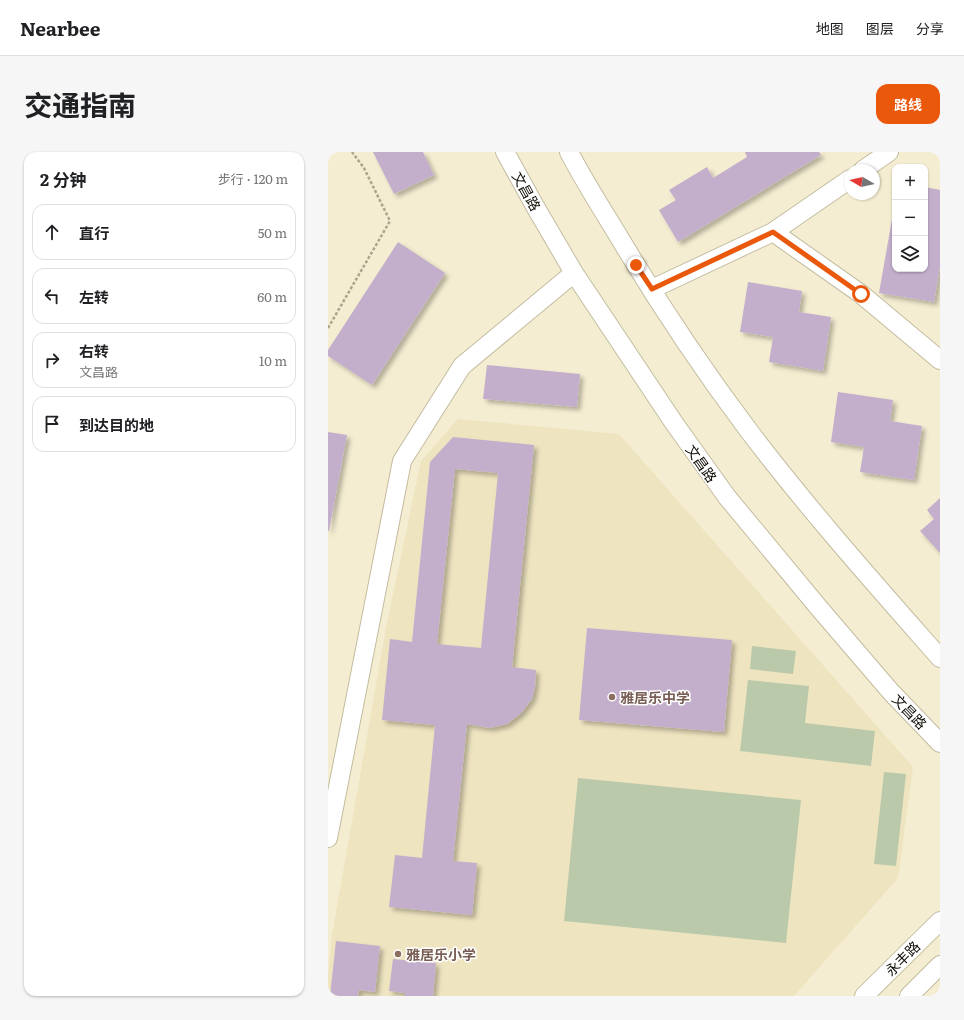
<!DOCTYPE html>
<html lang="zh">
<head>
<meta charset="utf-8">
<style>
	body { margin:0; font-family:Literata,"Noto Sans SC",serif; background:#f6f6f6; color:#202124 }
	.controls { position:absolute; right:12px; top:12px; display:grid; overflow:hidden; border-radius:8px; box-shadow:0 1px 3px #0004 }
	.controls button { width:36px; height:36px; display:grid; place-items:center; padding:0; border:0; border-bottom:1px solid #e0e0e0; background:#fff; color:#202124; font:20px sans-serif }
	.compass { position:absolute; left:516px; top:12px; width:36px; height:36px; border-radius:50%; background:#fff; box-shadow:0 1px 3px #0004; rotate:279deg }
	.stop { position:absolute; width:12px; height:12px; margin:-9px; border:3px solid #ea580c; border-radius:50%; background:#fff }
	.stop.end { background:#ea580c; border-color:#fff; box-shadow:0 1px 4px #0008 }
	.list { margin:0; padding:0; list-style:none }
	h2 { display:flex; justify-content:space-between; align-items:center; height:52px; margin:0; padding:0 16px; font-size:17px }
	h2 small { font-size:13px; font-weight:400; color:#757577 }
	.list li { display:grid; grid-template-columns:26px 1fr auto; gap:12px; align-items:center; box-sizing:border-box; height:56px; margin:0 8px 8px; padding:0 8px; border:1px solid #e0e0e0; border-radius:12px }
	.list b { display:block; font-size:15px; white-space:nowrap }
	.list p { margin:0; font-size:13px; white-space:nowrap; color:#757577 }
	.list em { font-size:13px; font-style:normal; color:#757577 }
	.icon { flex:none; width:22px; height:22px; fill:none; stroke:currentColor; stroke-width:2; stroke-linecap:round; stroke-linejoin:round }
	.map { position:relative; flex:none; width:612px; height:844px; overflow:hidden; border-radius:12px }
	header { display:flex; align-items:center; gap:24px; box-sizing:border-box; height:56px; padding:0 20px; background:#fff; border-bottom:1px solid #e0e0e0 }
	header strong { font-size:19px }
	nav { display:flex; gap:22px; margin-inline-start:auto; font-size:14px }
	.intro { display:flex; align-items:center; justify-content:space-between; box-sizing:border-box; height:96px; padding:0 24px }
	h1 { margin:0; font-size:28px }
	.button { padding:10px 18px; border-radius:12px; background:#ea580c; color:#fff; font-size:14px; font-weight:700 }
	main { display:flex; gap:24px; padding:0 24px }
	aside { flex:1; background:#fff; border-radius:12px; box-shadow:0 1px 3px #0004 }
	.map>svg:first-child { display:block }
	.built { fill:#eee4c0 }
	.green { fill:#bbc9ab }
	.building { fill:#c3afcc; fill-rule:evenodd; filter:url(#shadow) }
	.lines { fill:none; stroke-linecap:round; stroke-linejoin:round }
	.minor-casing { stroke:#c3bca0; stroke-width:20 }
	.path { stroke:#aba48f; stroke-width:2.5; stroke-dasharray:3 2; stroke-linecap:butt }
	.minor { stroke:#fff; stroke-width:18 }
	.route { stroke:#ea580c; stroke-width:5 }
	.education-dot { fill:#8d6e63; stroke:#fff; stroke-width:1.5 }
	.labels { text-anchor:middle; dominant-baseline:central; stroke-width:3; stroke-linejoin:round; paint-order:stroke }
	.street-label { font-size:14px; fill:#0f0c04; stroke:#fff }
	.education-label { font-size:14px; font-weight:bold; fill:#785e54; stroke:#fff; text-anchor:start }
</style>
</head>
<body>
<header>
<strong>Nearbee</strong>
<nav><a>地图</a><a>图层</a><a>分享</a></nav>
</header>
<div class="intro"><h1>交通指南</h1><a class="button">路线</a></div>
<main>
<aside>
<h2>2 分钟<small>步行 · 120 m</small></h2>
<ul class="list">
<li><svg class="icon" aria-label="ahead" viewBox="0 0 24 24"><path d="M12 20V5M6 11l6-6 6 6"/></svg><div><b>直行</b></div><em>50 m</em></li>
<li><svg class="icon" aria-label="left" viewBox="0 0 24 24"><path d="M17 20v-9H6M10 6l-5 5 5 5"/></svg><div><b>左转</b></div><em>60 m</em></li>
<li><svg class="icon" aria-label="right" viewBox="0 0 24 24"><path d="M7 20v-9h11M14 6l5 5-5 5"/></svg><div><b>右转</b><p>文昌路</p></div><em>10 m</em></li>
<li><svg class="icon" aria-label="arrive" viewBox="0 0 24 24"><path d="M6 21V4h12l-3 4 3 4H6"/></svg><div><b>到达目的地</b></div></li>
</ul>
</aside>
<div class="map">
<svg width="612" height="844" viewBox="0 0 612 844">
	<defs>
		<filter id="shadow"><feDropShadow dx="3.5" dy="3.5" stdDeviation="2" flood-color="#0004"/></filter>
	</defs>
	<rect width="100%" height="100%" fill="#f5edd1"/>
	<path class="built" d="M130,267L291,282L585,615L570,726L466,844H0V822L4,783L58,476L93,309Z"/>
	<path class="green" d="M424,494L468,499L465,522L422,517Z
		M420,528L481,534L477,571L547,579L543,614L412,599Z
		M556,620L578,622L568,714L546,712Z
		M250,626L473,648L458,791L236,769Z"/>
	<path class="building" d="M45,0H95L106,23L66,42Z
		M417,0H491L493,3L350,90L331,58L348,48L341,38L379,15L385,26L419,5Z
		M597,35L612,38V114L606,150L551,141L566,56L567,117H597Z
		M70,90L117,121L44,233L0,204V198Z
		M420,130L474,139L471,160L503,165L495,219L441,210L445,185L412,180Z
		M159,213L252,222L249,255L155,247Z
		M510,240L565,248L562,269L594,274L586,328L532,320L536,295L503,290Z
		M0,280L19,283L1,379H0Z
		M125,285L206,293L184,515L208,518L207,535L204,547L193,561L179,572L162,576L139,572L125,709L149,711L144,763L61,755L67,703L94,706L107,573L54,568L62,487L84,490L102,310ZM127,317L170,321L153,496L109,492Z
		M612,346V401L592,379L606,367L599,358Z
		M259,476L404,488L396,580L251,568Z
		M8,789L52,794L47,840L31,838L30,844H2Z
		M65,807L108,811L105,844H77V841L61,839Z"/>
	<g class="lines">
		<defs>
			<path id="minor" d="M177,0L208,56L246,121L346,271L399,345L491,456L563,540L612,591
				M241,0C257,31 276,60 294,90C333,155 375,218 421,279C481,358 547,432 612,506
				M535,18L561,0
				M445,80L533,142L612,208
				M324,137L445,80L522,27
				M0,686L74,309L134,214L246,121
				M536,844L612,769
				M581,844L612,813"/>
		</defs>
		<use href="#minor" class="minor-casing"/>
		<path class="path" d="M0,176L62,69L36,16L24,0"/>
		<use href="#minor" class="minor"/>
	</g>
	<g class="lines">
		<path class="route" d="M308,113L324,137L445,80L533,142"/>
	</g>
	<g class="education-dot">
		<circle cx="284" cy="545" r="4"/>
		<circle cx="70" cy="802" r="4"/>
	</g>
	<g class="labels">
		<g class="street-label">
			<text transform="translate(199 39) rotate(61)">文昌路</text>
			<text transform="translate(374 311) rotate(55)">文昌路</text>
			<text transform="translate(582 559) rotate(46)">文昌路</text>
			<text transform="translate(574 806) rotate(-45)">永丰路</text>
		</g>
		<g class="education-label">
			<text x="292" y="545">雅居乐中学</text>
			<text x="78" y="802">雅居乐小学</text>
		</g>
	</g>
</svg>
<div class="controls">
<button>+</button>
<button>−</button>
<button><svg class="icon" aria-label="layers" viewBox="0 0 24 24"><path d="M12 4l9 5-9 5-9-5zM3 14l9 5 9-5"/></svg></button>
</div>
<svg class="compass" viewBox="-18 -18 36 36"><path d="M0-13l5 13h-10z" fill="#e53935"/><path d="M0 13l5-13h-10z" fill="#757577"/></svg>
<div class="stop" style="left:533px;top:142px"></div>
<div class="stop end" style="left:308px;top:113px"></div>
</div>
</main>
</body>
</html>
